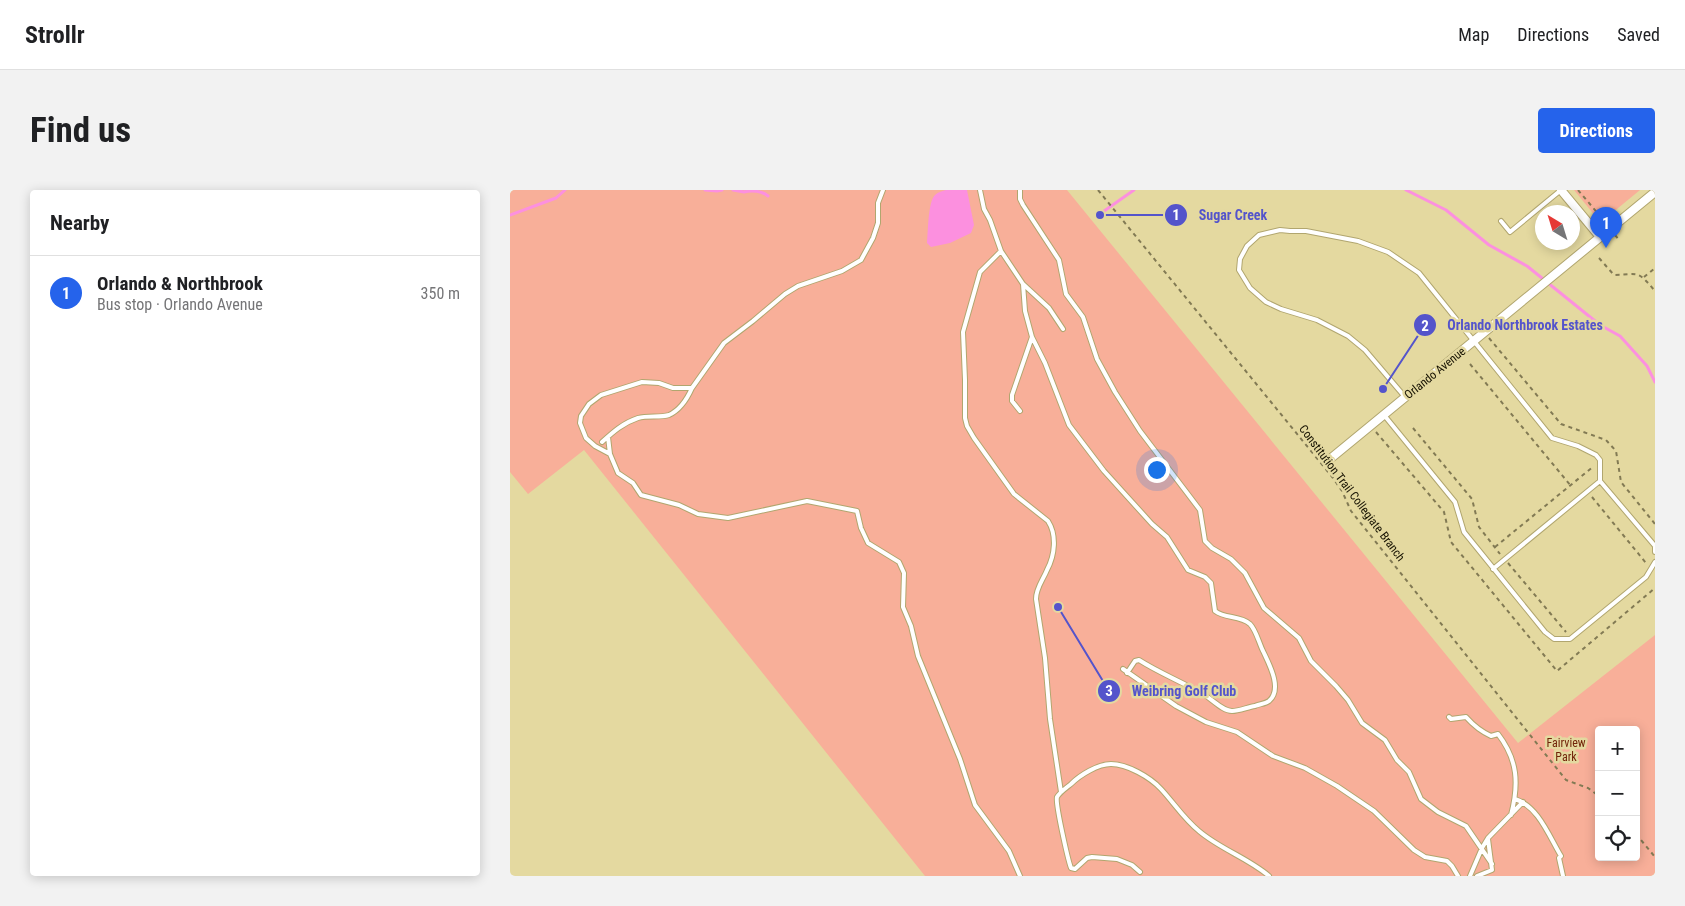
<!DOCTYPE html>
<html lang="en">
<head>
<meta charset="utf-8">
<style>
	body { margin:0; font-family:"Roboto Condensed",sans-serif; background:#f2f2f2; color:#202124 }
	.controls { position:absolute; right:15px; bottom:15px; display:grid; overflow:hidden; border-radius:5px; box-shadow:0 2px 12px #0003 }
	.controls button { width:45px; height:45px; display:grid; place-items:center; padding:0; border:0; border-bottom:1px solid #e0e0e0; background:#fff; color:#202124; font:25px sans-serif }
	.compass { position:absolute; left:1025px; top:15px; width:45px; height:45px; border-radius:50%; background:#fff; box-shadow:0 2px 12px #0003; rotate:322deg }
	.you { position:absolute; left:646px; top:279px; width:18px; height:18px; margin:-12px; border:4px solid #fff; border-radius:50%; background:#1a73e8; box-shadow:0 0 0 8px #1a73e833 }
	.badge { display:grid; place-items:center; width:32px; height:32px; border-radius:50%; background:#2563eb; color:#fff; font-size:16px; font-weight:700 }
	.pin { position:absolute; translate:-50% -41px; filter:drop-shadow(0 1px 2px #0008) }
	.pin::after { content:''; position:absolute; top:26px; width:18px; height:15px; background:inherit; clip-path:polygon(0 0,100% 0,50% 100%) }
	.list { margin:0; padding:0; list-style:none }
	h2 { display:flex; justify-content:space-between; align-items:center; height:65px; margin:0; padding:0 20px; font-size:21px }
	h2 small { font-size:16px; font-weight:400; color:#757577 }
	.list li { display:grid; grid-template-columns:32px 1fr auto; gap:15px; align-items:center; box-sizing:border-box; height:75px; padding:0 20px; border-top:1px solid #e0e0e0 }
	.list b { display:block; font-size:19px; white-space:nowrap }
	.list p { margin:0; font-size:16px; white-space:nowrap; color:#757577 }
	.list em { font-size:16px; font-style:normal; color:#757577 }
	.icon { flex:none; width:28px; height:28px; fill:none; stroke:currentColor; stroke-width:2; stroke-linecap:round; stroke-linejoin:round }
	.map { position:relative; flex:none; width:1145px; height:686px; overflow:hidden; border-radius:5px }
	header { display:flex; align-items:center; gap:30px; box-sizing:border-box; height:70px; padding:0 25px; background:#fff; border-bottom:1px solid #e0e0e0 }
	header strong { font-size:24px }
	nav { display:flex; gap:28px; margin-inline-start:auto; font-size:18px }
	.intro { display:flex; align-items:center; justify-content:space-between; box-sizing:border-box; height:120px; padding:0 30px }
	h1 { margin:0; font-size:35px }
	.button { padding:12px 22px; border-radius:5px; background:#2563eb; color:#fff; font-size:18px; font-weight:700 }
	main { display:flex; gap:30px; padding:0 30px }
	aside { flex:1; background:#fff; border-radius:5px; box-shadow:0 2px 12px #0003 }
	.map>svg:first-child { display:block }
	.green { fill:#f8af99; fill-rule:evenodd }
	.water { fill:#fc90df }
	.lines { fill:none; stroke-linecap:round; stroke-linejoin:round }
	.stream { stroke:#fc90df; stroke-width:3 }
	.lane-casing { stroke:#b1a66f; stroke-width:6 }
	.street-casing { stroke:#b1a66f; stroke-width:10 }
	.path { stroke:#827a54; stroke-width:2; stroke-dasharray:4 4; stroke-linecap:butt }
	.lane { stroke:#fff; stroke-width:4 }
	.street { stroke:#fff; stroke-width:8 }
	.labels { text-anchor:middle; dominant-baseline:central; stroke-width:5; stroke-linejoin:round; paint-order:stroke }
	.street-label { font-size:12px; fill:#151100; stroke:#e4d9a0 }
	.park-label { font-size:12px; fill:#712409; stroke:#e4d9a0 }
	.leader { fill:none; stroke:#5454cb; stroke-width:2 }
	.callout-dot { fill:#5454cb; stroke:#e4d9a0; stroke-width:2 }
	.mark-label { font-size:15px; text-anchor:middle; font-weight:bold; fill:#fff }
	.callout-label { font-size:14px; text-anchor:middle; font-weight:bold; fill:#5454cb; stroke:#e4d9a0; stroke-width:5; stroke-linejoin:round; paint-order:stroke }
</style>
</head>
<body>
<header>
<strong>Strollr</strong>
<nav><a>Map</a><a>Directions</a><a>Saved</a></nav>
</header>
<div class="intro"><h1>Find us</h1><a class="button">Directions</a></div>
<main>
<aside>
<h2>Nearby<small></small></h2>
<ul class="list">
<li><span class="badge">1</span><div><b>Orlando &amp; Northbrook</b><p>Bus stop · Orlando Avenue</p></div><em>350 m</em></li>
</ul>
</aside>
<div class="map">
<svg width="1145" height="686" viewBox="0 0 1145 686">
	<rect width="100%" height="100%" fill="#e4d9a0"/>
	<path class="green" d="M0,0H557L1008,553L1145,445V686H415L74,260L18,304L0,282ZM1089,540H1126V667H1089Z
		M1064,0H1130L1096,28L1086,27Z"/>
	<path class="water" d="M436,0H457L464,35L461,43L440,53L421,57L417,53C418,43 418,11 425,5C428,2 433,1 436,0Z"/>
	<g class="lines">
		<path class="stream" d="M195,0L207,1L212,0
			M223,0L234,2C242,0 252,1 258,6
			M896,0L936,20L979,55L1017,76L1090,135L1110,146L1137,176L1145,192
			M0,25L46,8L55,0
			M587,26L624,0"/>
		<defs>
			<path id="lane" d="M373,0L368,13V33L363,48L351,70L332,81L288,96L275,104L243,131L214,153L182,198H163L149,193L132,192L91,205L79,214L71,226L70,233L76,248L85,256L100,264L108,283L123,293L131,305L169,315L188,324L218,328L297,311L347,321L351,338L358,353L389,372L394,383L393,417L401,436L408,466L450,569L465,615L499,661L510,686
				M470,0L474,19L480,30L491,61L513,94L515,121L522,147L535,173L559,235L594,281L642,334L657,347L678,380L695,387L701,393L705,421C715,429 730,425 740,434C746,440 749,453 753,461C759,474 773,499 759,511C755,514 749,514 745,516C738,517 729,521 722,521C713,521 704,511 696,506C675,493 651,484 629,470L625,471L617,483
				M510,0V9L513,15L549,70L556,104L573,127L587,169L605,202L630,241L690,320L695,351L702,358L721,369L735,383L754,418L789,448L801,471L826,496L838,510L852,533L875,550L887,570L899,582L911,609L928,622L956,636L982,674
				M991,31L1000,42L1051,0
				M491,61L470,82L453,142L455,190V228L457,236L464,248L504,304L538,331C547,345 545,365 537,380C533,390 526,398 526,409L535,468L540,529L551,602
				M513,94L539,118L553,139
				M895,207L855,160L838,146L807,130L771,119L756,112L740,98L729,80L730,69L737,56L749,45L770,40L780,41H796L848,51L878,62L909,83L1042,248L1068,256L1086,265L1090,270V291L1145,356V362
				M510,221L502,211V205L522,147
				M874,225L945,312L954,342L1035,442L1044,449H1060L1136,387L1145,372
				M98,247L100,264
				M92,252C103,242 113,233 128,228C138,225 150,228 159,225C170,220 178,207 182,198
				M983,379L1090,291
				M613,479L666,516L696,532L727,542L763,566L795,578L827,596L864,621L904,660L915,667L937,671L942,676L948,686
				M939,527L941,529L956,527C964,536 970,541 981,546L988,544C1008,570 1009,594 1001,625
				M1005,609C1028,616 1039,646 1051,666L1049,668L1053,686
				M630,682L622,675L607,669L582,667L577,668L565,679L561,678C558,670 545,613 547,607C550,602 556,598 561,594C570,585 588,574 601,574C617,574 640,587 651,599C664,613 674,629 689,641C710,659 738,668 759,686
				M960,686L972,658L978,648L1013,612
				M967,686L982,680L978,649"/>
			<path id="street" d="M1051,0L1090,47
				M820,269L1145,2"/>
		</defs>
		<use href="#lane" class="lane-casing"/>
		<use href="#street" class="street-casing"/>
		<path class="path" d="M588,0L823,288L832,301L841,321L1056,590L1078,598L1089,606
			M1068,0L1096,33
			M1105,45L1110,51
			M1089,68L1104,85C1130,84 1127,80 1145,101
			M1134,87L1145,78
			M979,148L1051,234L1096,250L1106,261L1111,292L1145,334
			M960,174L1061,296
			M903,238L962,309L969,337L990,364
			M866,242L934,322L941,352L1047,481L1145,398
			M1082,307L1136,373
			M985,357L1084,276
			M998,373L1056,442
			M1126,644L1145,667"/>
		<use href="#lane" class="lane"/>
		<use href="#street" class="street"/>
	</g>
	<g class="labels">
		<g class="street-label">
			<text transform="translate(925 183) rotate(-39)">Orlando Avenue</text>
			<text transform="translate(842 303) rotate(53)">Constitution Trail Collegiate Branch</text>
		</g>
		<g class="park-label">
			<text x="1056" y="553">Fairview<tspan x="1056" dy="14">Park</tspan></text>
		</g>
	</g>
	<path class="leader" d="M590 25L666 25M873 199L915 135M548 417L599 501"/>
	<g class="callout-dot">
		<circle cx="590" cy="25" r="5"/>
		<circle cx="873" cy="199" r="5"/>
		<circle cx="548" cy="417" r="5"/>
		<circle cx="666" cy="25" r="12"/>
		<circle cx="915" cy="135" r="12"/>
		<circle cx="599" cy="501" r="12"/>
	</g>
	<g class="mark-label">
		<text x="666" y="30">1</text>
		<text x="915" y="141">2</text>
		<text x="599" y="506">3</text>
	</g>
	<g class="callout-label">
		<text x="723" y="30">Sugar Creek</text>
		<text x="1015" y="140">Orlando Northbrook Estates</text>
		<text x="674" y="506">Weibring Golf Club</text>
	</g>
</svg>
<div class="controls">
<button>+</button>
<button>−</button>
<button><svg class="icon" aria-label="locate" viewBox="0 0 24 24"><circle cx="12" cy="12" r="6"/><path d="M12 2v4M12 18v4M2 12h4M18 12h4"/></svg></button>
</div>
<svg class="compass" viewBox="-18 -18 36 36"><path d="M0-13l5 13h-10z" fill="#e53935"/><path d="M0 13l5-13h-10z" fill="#757577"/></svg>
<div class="you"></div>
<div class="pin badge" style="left:1096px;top:58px">1</div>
</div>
</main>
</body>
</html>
